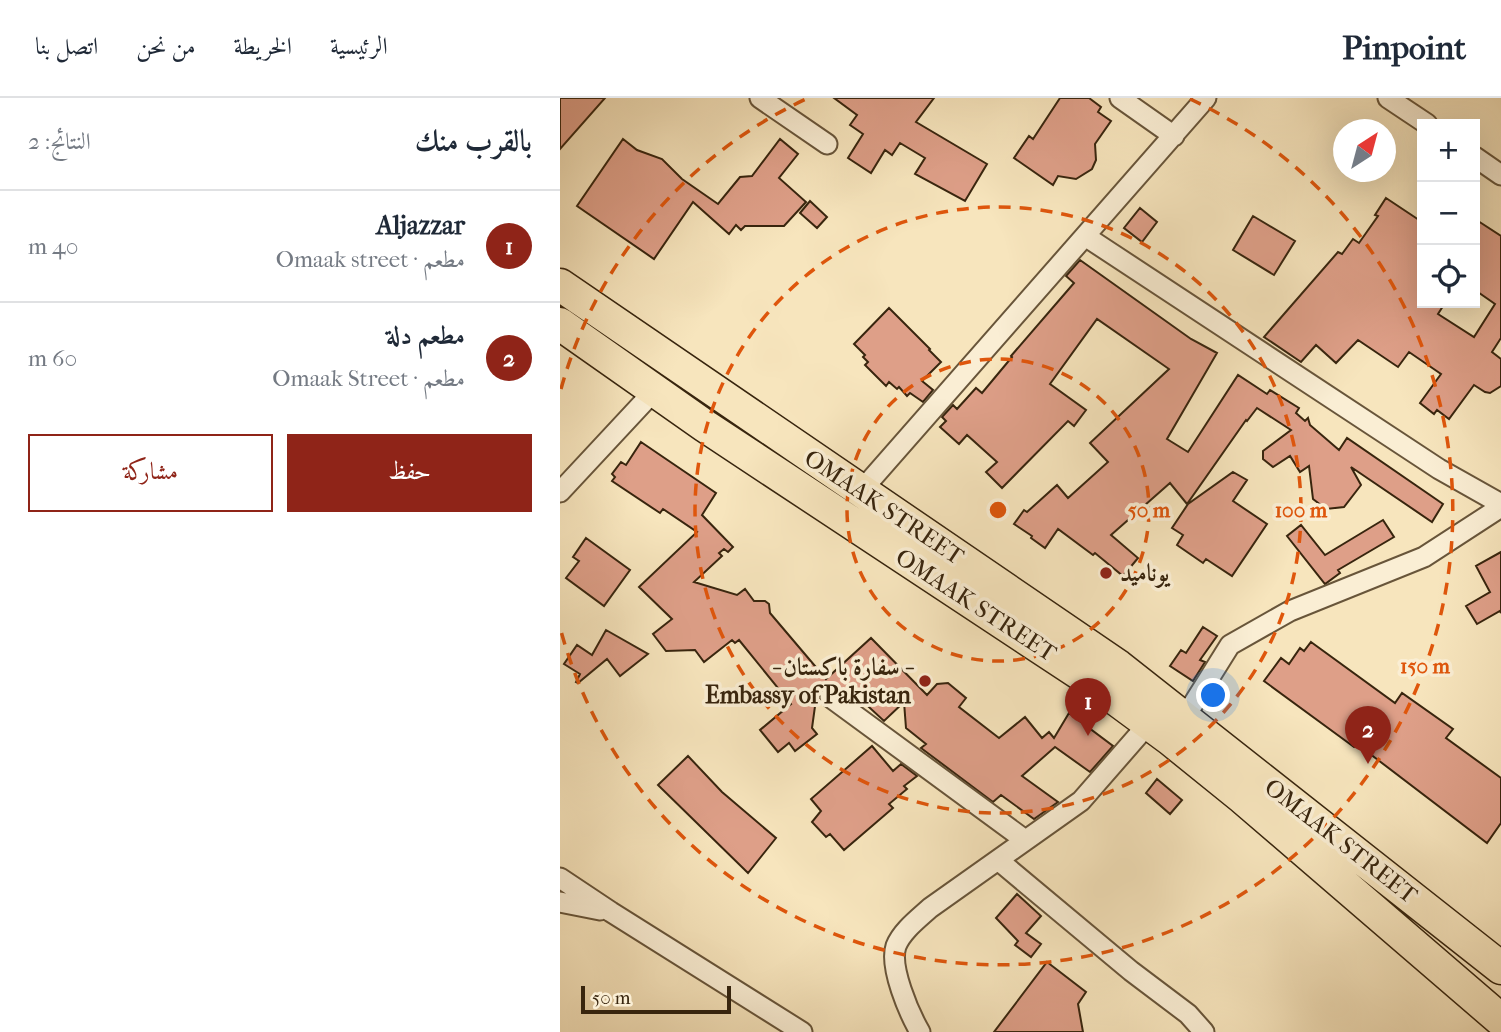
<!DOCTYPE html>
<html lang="ar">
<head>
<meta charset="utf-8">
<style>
	body { margin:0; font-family:"IM FELL French Canon",Amiri,serif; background:#f2f2f3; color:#1f2937; direction:rtl }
	.controls { position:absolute; right:21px; top:21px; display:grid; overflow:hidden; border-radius:0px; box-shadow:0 7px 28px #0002 }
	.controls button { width:63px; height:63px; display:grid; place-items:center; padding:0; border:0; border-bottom:2px solid #e0e1e3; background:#fff; color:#1f2937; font:35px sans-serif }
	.compass { position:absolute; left:773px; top:21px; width:63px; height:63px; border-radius:50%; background:#fff; box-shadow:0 7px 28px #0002; rotate:36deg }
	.scale { position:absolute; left:21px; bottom:18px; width:150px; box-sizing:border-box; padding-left:7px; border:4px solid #38250e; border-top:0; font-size:19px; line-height:24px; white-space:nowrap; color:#38250e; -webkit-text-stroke:5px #faeed4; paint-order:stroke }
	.you { position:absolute; left:654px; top:598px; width:24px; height:24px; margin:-18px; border:5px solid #fff; border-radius:50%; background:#1a73e8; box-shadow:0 0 0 10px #1a73e833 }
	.badge { display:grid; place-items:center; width:46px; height:46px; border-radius:50%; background:#8f2418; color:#fff; font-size:23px; font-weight:700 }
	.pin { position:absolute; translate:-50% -58px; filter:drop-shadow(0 2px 4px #0008) }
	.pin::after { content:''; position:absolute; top:37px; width:24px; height:21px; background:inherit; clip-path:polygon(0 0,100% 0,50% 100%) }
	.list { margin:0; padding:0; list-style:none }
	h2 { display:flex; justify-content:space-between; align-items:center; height:91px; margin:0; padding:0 28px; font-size:30px }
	h2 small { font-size:23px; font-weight:400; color:#747a83 }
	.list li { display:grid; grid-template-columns:46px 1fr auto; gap:21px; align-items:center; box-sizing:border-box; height:112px; padding:0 28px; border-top:2px solid #e0e1e3 }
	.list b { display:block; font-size:26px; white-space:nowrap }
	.list p { margin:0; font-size:23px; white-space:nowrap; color:#747a83 }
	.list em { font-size:23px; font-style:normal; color:#747a83 }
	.actions { display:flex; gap:14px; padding:21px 28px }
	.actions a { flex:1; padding:16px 0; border:2px solid #8f2418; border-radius:0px; text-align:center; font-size:24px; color:#8f2418 }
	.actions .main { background:#8f2418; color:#fff }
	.icon { flex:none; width:38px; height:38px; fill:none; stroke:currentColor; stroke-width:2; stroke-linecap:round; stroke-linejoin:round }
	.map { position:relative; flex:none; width:941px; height:934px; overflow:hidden; direction:ltr }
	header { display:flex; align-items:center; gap:42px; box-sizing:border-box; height:98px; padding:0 35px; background:#fff; border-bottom:2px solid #e0e1e3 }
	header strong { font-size:33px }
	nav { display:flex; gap:38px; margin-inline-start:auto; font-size:24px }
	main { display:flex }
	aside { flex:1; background:#fff }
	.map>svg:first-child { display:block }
	.building { fill:#de9f88; stroke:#38250e; stroke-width:2 }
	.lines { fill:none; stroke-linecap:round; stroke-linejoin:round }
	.minor-casing { stroke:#68553a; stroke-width:23 }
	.primary-casing { stroke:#38250e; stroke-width:35 }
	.minor { stroke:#faeed4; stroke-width:19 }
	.primary { stroke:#f7e5bd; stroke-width:32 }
	.ring { fill:none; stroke:#df560c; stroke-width:3.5; stroke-dasharray:12 9 }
	.poi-dot { fill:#8f2418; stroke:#faeed4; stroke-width:2.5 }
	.labels { text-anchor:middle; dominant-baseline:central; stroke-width:7; stroke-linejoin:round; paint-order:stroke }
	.street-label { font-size:24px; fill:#38250e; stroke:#faeed4 }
	.poi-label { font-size:24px; font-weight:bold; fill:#38250e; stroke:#faeed4; text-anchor:start }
	.centre { fill:#df560c; stroke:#faeed4; stroke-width:3.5 }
	.ring-label { font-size:21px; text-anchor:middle; font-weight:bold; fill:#df560c; stroke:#faeed4; stroke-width:7; stroke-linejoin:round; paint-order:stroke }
</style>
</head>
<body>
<header>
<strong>Pinpoint</strong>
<nav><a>الرئيسية</a><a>الخريطة</a><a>من نحن</a><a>اتصل بنا</a></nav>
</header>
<main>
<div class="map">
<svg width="941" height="934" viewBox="0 0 941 934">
	<rect width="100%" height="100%" fill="#f7e5bd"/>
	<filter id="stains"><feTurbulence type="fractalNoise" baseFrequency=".00286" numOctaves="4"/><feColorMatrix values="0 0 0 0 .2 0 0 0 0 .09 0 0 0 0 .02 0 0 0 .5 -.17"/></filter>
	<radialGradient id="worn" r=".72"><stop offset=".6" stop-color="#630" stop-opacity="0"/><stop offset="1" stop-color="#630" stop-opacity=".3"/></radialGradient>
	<path class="building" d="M0,0H45L0,51Z
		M274,0H374L356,24L427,66L405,103L355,76L365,60L340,45L332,57L325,52L311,75L288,60L303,36L290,27L297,17Z
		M500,0H529L541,9L538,14L551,23L535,46L536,62L532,71L516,81L498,78L493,87L454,60L469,38L473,41Z
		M63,41L77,52L102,61L122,81L158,106L180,79L192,78L220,41L238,56L219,80L246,104L224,128H185L181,132L176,127L169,136L133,104L94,161L17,108Z
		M826,100L862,124V205H885L878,216L914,239L935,206L915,192V121L941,138V240L932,254L941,261V288L930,295L925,294L914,287L889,321L877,312L874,316L860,305L881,276L849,254L838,269L798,242L776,265L756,247L741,264L704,239L778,154L782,156L793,141L799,145L818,118L815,117Z
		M250,103L267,119L257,130L240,115Z
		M580,110L597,124L582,144L564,130Z
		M693,118L735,143L714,177L673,152Z
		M520,162L631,241L657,255L607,341L628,354L678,277L707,296L710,292L739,310L736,315L745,323L748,320L750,327L779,352L787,340L883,406L872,424L791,369L801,387L784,409L766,411L753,401L749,368L740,374L730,358L713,369L703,361V353L731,332L697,310L687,323L686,322L627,406L610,385L551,437L578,460L563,478L535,455L533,457L498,431L485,450L471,440L472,438L454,426L464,412L467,414L497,387L508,400L548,364L530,345L609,271L537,221L490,286L526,312L514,328L508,323L442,390L426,374L437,364L407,337L399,346L380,329L386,323L382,319L393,307L397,311L416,290L422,295L452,259L451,258L514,185L506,178Z
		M329,210L370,251L369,252L381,264L362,283L373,292L363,304L350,295L347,298L339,289L337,291L329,284L326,288L305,267L308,264L303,259L305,257L294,246Z
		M81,344L156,395L142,417L173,449L168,454L164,451L159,455L162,458L134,484L177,497L185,491L194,503H205L209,506L210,515L266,581L311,540L367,597L377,586L388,585L406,600L399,609L439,640L465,619L482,640L489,634L494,640L509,615L553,648L530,674L495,649L462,678L498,704L474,721L441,697L433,704L361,650L366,646L346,630L344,604L324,623L297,598L293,601L277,589L266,588L261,591L256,601L252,630L257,636L235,653L229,645L218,654L200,632L231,606L179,542L175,545L172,542L144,564L135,552L106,553L93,536L112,521L79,489L137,434L103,411L100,415L52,383L55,379L52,376L61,364L66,367Z
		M673,374L687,382L673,403L707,426L672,478L646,461L643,465L617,447L623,437L612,430L628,406Z
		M823,422L834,439L778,472L780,475L765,486L727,438L741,427L765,457Z
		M26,440L70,472L44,508L6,480L19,463L13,459Z
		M941,454V515L940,513L917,526L906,508L930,494L916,468Z
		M643,529L657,538L640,562L645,564L633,583L610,568L621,552L626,555Z
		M46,532L88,556L60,578L47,561L18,585L16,584L20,576L4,566L17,547L32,557Z
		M751,544L835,605L842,595L893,631L886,640L941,680V725L927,745L797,646L794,649L704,583L721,560L729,566L740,550L744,553Z
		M312,648L333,673L341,666L357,678L344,688L347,691L329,706L333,710L284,752L270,736L266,739L252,724L261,713L251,701Z
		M128,658L162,694L216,740L188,775L98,687Z
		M597,681L622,702L610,716L586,695Z
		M457,796L481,818L466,835L481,846L471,859L455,847L458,843L436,820Z
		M487,864L526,894L518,906L523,934H434Z"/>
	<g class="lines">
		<defs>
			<path id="minor" d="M200,0L267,46
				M560,0L614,38
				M828,0L867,26
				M915,59L941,77
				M525,138L879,371L941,406
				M301,393L646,0
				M0,394L95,292
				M270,599L465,742
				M625,619L670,547L730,513L864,459L941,409
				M438,762L571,873L628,916L644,934
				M0,780L51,814L242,934
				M0,804L40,812
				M360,934C349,915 329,869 336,848C342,833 358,821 370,810L521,703L589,625"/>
			<path id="primary" d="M0,187L558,568L941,870
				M0,226L145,328L534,585L610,641L683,700L941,922"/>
		</defs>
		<use href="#minor" class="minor-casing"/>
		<use href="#primary" class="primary-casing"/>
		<use href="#minor" class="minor"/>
		<use href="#primary" class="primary"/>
	</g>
	<g class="ring">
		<circle cx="438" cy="412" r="151"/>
		<circle cx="438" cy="412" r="303"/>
		<path d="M1 291A454 454 0 0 1 246 1M630 1A454 454 0 1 1 1 533"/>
	</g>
	<g class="poi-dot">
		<circle cx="546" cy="475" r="7"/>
		<circle cx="365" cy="583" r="7"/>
	</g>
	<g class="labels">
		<g class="street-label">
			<text transform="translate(324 409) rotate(34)">OMAAK STREET</text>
			<text transform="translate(416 507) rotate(33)">OMAAK STREET</text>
			<text transform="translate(781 743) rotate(38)">OMAAK STREET</text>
		</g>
		<g class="poi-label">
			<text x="560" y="475">يوناميد</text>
			<text x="351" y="569" text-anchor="end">- سفارة باكستان -<tspan x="351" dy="28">Embassy of Pakistan</tspan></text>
		</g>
	</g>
	<circle cx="438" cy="412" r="10" class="centre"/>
	<g class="ring-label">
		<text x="589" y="419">50 m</text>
		<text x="741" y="419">100 m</text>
		<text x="865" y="575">150 m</text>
	</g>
	<rect width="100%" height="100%" filter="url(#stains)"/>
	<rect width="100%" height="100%" fill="url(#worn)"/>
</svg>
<div class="controls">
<button>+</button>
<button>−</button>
<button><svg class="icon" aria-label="locate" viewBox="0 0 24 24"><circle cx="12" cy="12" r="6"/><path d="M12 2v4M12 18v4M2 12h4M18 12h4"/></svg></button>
</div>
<svg class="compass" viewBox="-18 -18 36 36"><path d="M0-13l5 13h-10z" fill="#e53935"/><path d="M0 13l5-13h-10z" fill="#747a83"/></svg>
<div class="scale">50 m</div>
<div class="you"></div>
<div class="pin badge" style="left:528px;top:638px">1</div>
<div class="pin badge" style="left:808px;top:666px">2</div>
</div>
<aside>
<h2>بالقرب منك<small>النتائج: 2</small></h2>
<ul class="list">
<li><span class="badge">1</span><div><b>Aljazzar</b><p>مطعم · Omaak street</p></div><em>40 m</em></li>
<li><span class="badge">2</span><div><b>مطعم دلة</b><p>مطعم · Omaak Street</p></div><em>60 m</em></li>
</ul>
<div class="actions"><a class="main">حفظ</a><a>مشاركة</a></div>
</aside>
</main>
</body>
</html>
